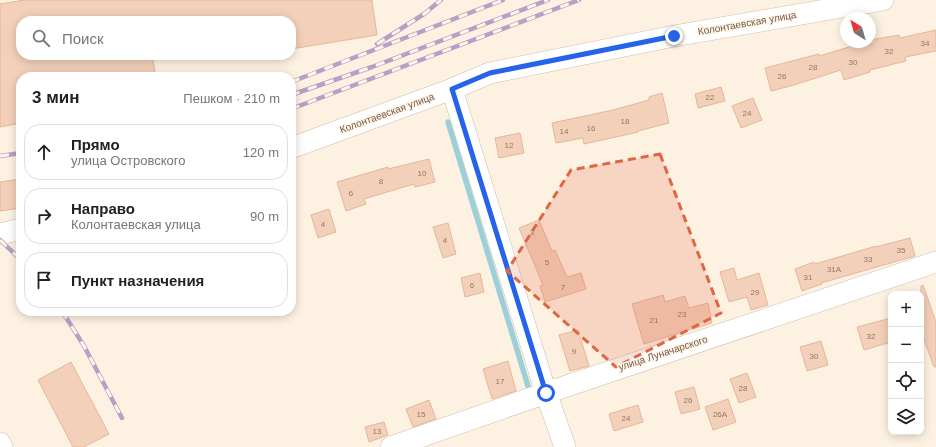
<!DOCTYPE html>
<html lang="ru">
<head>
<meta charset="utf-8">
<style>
	body { margin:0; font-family:Helvetica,sans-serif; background:#f6f6f6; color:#222 }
	.controls { position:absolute; right:12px; bottom:12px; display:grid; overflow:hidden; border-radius:8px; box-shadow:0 2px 10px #0003 }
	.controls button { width:36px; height:36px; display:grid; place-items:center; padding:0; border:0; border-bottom:1px solid #e0e0e0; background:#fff; color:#222; font:20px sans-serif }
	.compass { position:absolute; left:840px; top:12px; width:36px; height:36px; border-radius:50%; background:#fff; box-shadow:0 2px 10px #0003; rotate:323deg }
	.stop { position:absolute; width:12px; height:12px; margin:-9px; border:3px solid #2563eb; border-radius:50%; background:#fff }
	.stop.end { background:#2563eb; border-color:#fff; box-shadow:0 1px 4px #0008 }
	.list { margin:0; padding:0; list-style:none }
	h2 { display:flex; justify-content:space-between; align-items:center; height:52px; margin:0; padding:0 16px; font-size:17px }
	h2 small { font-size:13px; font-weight:400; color:#767676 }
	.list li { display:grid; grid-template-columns:26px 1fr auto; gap:12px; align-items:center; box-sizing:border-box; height:56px; margin:0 8px 8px; padding:0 8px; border:1px solid #e0e0e0; border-radius:16px }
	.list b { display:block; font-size:15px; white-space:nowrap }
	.list p { margin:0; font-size:13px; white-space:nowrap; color:#767676 }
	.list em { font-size:13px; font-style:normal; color:#767676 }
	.icon { flex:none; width:22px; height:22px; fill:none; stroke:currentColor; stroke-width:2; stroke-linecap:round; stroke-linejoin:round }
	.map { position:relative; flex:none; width:936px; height:447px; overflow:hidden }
	.search { position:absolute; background:#fff; box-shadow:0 2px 10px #0003; left:16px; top:16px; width:280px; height:44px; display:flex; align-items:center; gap:10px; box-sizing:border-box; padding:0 14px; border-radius:16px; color:#767676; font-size:15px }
	.panel { position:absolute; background:#fff; box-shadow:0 2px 10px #0003; left:16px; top:72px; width:280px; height:244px; border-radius:16px }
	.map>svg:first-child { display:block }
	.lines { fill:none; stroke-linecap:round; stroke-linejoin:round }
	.stream { stroke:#9cd0d9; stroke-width:5.5 }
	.building { fill:#f3d0b9; stroke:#e6b699 }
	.minor-casing { stroke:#d0bcac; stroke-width:22 }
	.minor { stroke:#fff; stroke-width:21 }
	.rail-casing { stroke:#b5a1c6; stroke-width:4.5 }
	.rail { stroke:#fff6e9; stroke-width:3; stroke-dasharray:9; stroke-linecap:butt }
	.route { stroke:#2563eb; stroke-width:5 }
	.marked { fill:#df6644; fill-opacity:0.2; stroke:#df6644; stroke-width:3; stroke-dasharray:8 5; stroke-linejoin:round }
	.labels { text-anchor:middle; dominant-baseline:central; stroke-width:3; stroke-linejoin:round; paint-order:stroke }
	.number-label { font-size:8px; fill:#947664 }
	.street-label { font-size:10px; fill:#755848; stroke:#fff6e9 }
</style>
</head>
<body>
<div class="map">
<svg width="936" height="447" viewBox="0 0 936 447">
	<rect width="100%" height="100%" fill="#fdf2e2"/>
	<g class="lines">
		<path class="stream" d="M448,122L528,386"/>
	</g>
	<path class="building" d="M24,0H372L377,35L291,49V21H21V55H152L156,77H21V123L0,127V4Z
		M936,30V51L905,57L906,61L870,70V72L844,80L841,70L794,85L771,91L765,68L819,54V56L876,39L899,35L900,38Z
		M721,87L725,101L698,108L695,94Z
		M662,93L669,123L638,131V132L625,135L584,144L583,138L556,143L552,123L613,110L649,100V97Z
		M753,98L762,120L741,128L732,106Z
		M520,133L524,153L499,158L495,138Z
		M429,159L435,182L415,187L414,184L364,199L366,204L346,211L337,182L388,167V169Z
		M21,179V208L0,211V182Z
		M329,209L336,232L318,238L311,215Z
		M539,220L552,251L555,250L567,277L581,273L586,289L545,302L540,286L543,285L519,228Z
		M448,223L456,254L443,258L433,227Z
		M910,238L915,256L821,283L822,284L802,291L795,269L814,262L815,264L876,246V247Z
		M734,268L737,280L759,273L768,305L751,310L747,297L729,302L720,272Z
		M480,273L484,292L465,297L461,278Z
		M923,285L936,322V367H934L921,331V286Z
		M663,295L665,302L685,296L689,308L708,303L712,323L644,344L632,304Z
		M891,318V342L864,350L857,327Z
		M578,330L589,366L570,371L559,335Z
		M821,341L828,365L807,371L800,347Z
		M508,361L516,391L492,399L483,369Z
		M71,362L109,434L84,447H73L38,380Z
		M747,373L756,397L739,403L730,379Z
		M694,387L700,409L681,414L675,392Z
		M728,399L736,422L713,430L705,407Z
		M429,400L436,419L413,427L406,409Z
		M638,405L643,422L614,431L609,414Z
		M384,422L388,435L369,442L365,427Z"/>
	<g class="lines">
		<defs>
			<path id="minor" d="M452,89L546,393L565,447
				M291,148L452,89L490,73L674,36L883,0
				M0,234L21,229
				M0,443L2,447
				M391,447L546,393L936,262"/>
		</defs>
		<use href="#minor" class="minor-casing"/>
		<use href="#minor" class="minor"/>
		<defs>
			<path id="rail" d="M377,44L424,14L441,0
				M291,82L503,0
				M291,95L372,67L548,0
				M291,109L579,0
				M0,156L21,153
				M0,240L21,260
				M62,311L84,346L122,418"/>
		</defs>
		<use href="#rail" class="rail-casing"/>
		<use href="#rail" class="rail"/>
	</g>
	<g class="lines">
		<path class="route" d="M546,393L452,89L490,73L674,36"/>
	</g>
	<path class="marked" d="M660,154L721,313L616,367L507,271L571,170Z"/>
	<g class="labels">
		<g class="number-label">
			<text x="925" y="43">34</text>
			<text x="889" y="51">32</text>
			<text x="853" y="62">30</text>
			<text x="813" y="67">28</text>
			<text x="782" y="76">26</text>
			<text x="710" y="97">22</text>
			<text x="747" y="113">24</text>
			<text x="625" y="121">18</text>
			<text x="591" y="128">16</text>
			<text x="564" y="131">14</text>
			<text x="509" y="145">12</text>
			<text x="422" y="173">10</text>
			<text x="381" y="181">8</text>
			<text x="351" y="193">6</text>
			<text x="323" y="224">4</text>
			<text x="532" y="232">3</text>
			<text x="445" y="240">4</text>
			<text x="901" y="250">35</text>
			<text x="868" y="259">33</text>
			<text x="547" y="262">5</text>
			<text x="834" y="269">31А</text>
			<text x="808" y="277">31</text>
			<text x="472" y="285">6</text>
			<text x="563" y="287">7</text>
			<text x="755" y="292">29</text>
			<text x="682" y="314">23</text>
			<text x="654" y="320">21</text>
			<text x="871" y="336">32</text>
			<text x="574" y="351">9</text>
			<text x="814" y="356">30</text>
			<text x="500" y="381">17</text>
			<text x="743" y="388">28</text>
			<text x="688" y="400">26</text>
			<text x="421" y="414">15</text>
			<text x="720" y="414">26А</text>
			<text x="626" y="418">24</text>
			<text x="377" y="431">13</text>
		</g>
		<g class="street-label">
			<text transform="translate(747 23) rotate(-10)">Колонтаевская улица</text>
			<text transform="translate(387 113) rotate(-20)">Колонтаевская улица</text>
			<text transform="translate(663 353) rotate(-18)">улица Луначарского</text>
		</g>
	</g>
</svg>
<div class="controls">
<button>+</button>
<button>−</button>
<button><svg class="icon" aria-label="locate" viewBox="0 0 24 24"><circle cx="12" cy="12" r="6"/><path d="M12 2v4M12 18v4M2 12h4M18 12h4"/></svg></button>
<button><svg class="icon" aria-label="layers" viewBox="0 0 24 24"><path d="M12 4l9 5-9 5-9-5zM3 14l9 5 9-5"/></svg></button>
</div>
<svg class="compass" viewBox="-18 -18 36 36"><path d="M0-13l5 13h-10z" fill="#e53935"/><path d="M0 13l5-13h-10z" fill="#767676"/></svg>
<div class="stop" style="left:546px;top:393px"></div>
<div class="stop end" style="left:674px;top:36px"></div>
<div class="search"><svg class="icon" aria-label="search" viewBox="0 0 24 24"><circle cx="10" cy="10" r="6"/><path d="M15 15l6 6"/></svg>Поиск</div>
<section class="panel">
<h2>3 мин<small>Пешком · 210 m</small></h2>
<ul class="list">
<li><svg class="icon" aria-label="ahead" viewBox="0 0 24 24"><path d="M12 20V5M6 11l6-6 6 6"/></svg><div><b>Прямо</b><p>улица Островского</p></div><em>120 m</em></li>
<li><svg class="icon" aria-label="right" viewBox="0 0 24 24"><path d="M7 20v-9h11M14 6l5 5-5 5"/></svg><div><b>Направо</b><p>Колонтаевская улица</p></div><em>90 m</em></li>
<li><svg class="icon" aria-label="arrive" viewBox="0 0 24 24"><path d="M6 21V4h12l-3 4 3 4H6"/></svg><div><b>Пункт назначения</b></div></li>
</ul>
</section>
</div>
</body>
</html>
